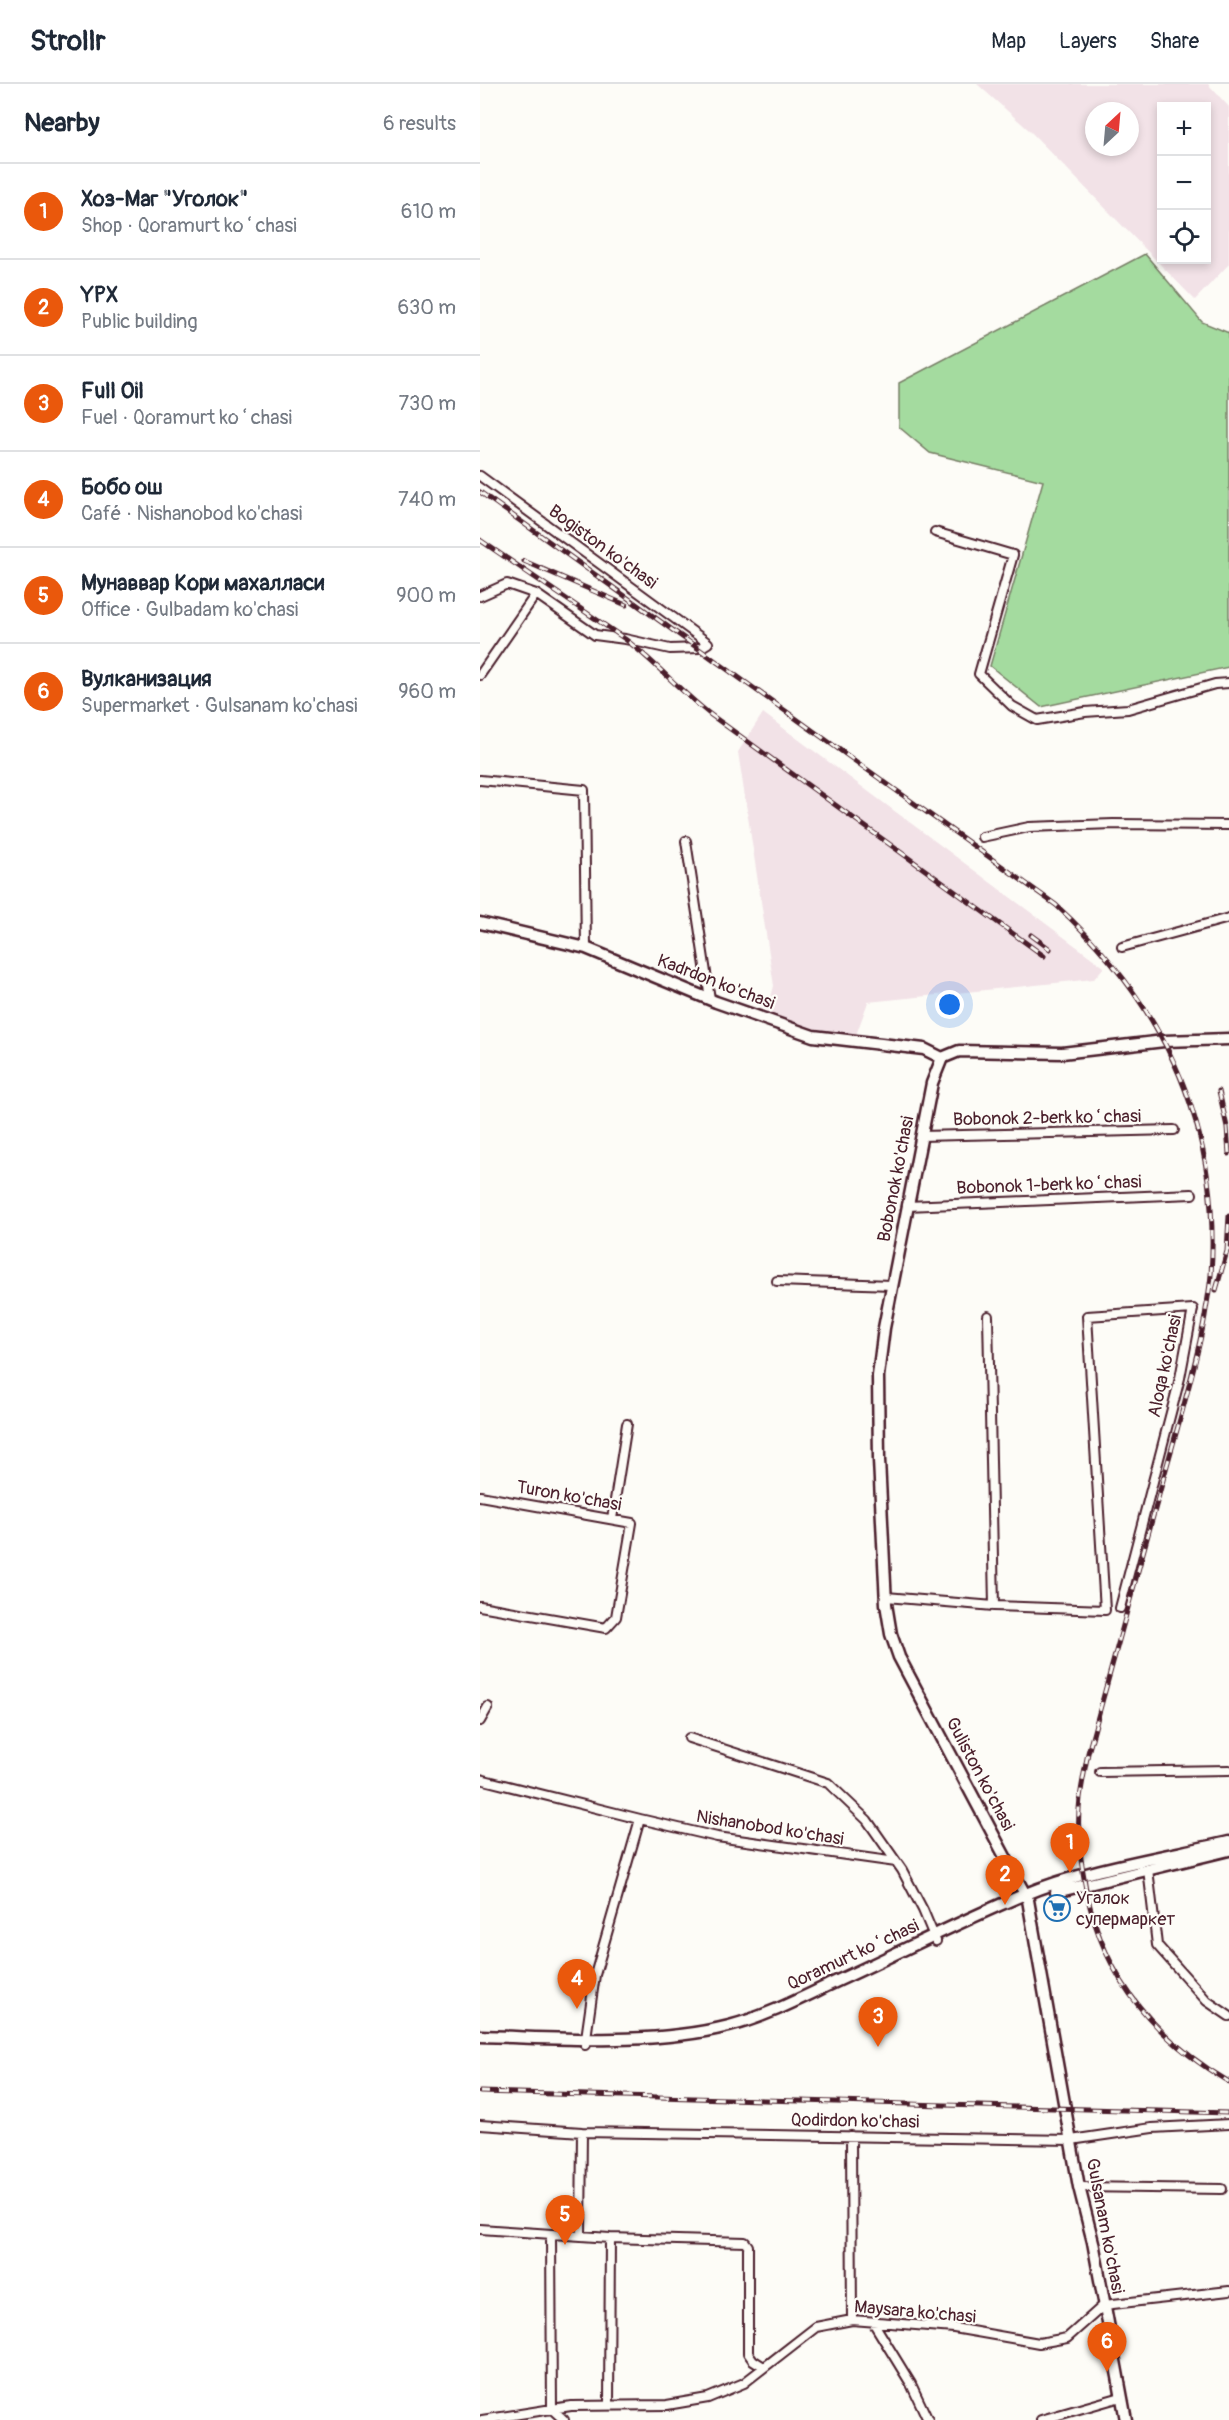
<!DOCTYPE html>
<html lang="en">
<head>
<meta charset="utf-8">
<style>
	body { margin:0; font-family:Pangolin,sans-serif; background:#f2f2f3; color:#1f2937 }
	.controls { position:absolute; right:18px; top:18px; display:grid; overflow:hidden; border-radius:0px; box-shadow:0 3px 9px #0003 }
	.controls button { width:54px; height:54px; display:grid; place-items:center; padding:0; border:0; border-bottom:2px solid #e0e1e3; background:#fff; color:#1f2937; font:30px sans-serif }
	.compass { position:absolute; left:605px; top:18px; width:54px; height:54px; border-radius:50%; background:#fff; box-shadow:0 3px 9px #0003; rotate:26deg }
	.you { position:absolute; left:470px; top:921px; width:21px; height:21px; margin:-15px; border:4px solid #fff; border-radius:50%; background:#1a73e8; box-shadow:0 0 0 9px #1a73e833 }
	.badge { display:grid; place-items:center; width:39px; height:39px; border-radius:50%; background:#ea580c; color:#fff; font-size:20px; font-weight:700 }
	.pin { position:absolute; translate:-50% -50px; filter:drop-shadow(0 2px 3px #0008) }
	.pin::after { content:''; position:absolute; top:32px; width:21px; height:18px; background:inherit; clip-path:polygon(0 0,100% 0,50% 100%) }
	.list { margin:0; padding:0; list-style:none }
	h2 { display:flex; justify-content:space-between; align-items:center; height:78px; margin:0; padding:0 24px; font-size:26px }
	h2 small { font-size:20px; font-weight:400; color:#747a83 }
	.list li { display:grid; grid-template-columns:39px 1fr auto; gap:18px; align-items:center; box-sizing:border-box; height:96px; padding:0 24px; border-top:2px solid #e0e1e3 }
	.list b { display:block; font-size:22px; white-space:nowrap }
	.list p { margin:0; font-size:20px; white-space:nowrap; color:#747a83 }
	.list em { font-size:20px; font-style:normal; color:#747a83 }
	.icon { flex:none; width:33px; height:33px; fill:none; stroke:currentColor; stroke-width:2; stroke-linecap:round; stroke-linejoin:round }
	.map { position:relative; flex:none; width:749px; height:2336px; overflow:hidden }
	header { display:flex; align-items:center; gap:36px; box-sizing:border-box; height:84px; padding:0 30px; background:#fff; border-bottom:2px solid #e0e1e3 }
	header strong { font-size:28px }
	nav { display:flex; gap:33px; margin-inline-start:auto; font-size:21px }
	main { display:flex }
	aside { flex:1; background:#fff }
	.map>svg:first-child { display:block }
	.built { fill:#f2e2e7; fill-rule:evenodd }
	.green { fill:#a4db9f; stroke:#777d65; stroke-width:1.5 }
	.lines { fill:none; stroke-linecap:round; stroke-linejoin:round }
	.street-casing { stroke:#4a1f2b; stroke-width:12 }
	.secondary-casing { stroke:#4a1f2b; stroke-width:15 }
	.street { stroke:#fdfcf7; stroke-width:8 }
	.secondary { stroke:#fdfcf7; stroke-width:10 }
	.rail-casing { stroke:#4a1f2b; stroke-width:5 }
	.rail { stroke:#fdfcf7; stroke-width:3; stroke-dasharray:9; stroke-linecap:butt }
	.labels { text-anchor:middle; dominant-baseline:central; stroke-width:4.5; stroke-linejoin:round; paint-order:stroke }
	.street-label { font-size:18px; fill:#4a1f2b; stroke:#fdfcf7 }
	.poi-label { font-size:18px; fill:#4a1f2b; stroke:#fdfcf7; text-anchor:start }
</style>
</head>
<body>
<header>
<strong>Strollr</strong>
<nav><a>Map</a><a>Layers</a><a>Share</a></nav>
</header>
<main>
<aside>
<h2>Nearby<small>6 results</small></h2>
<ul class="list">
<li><span class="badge">1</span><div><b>Хоз-Маг &quot;Уголок&quot;</b><p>Shop · Qoramurt koʻchasi</p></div><em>610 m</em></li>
<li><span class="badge">2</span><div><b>YPX</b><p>Public building</p></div><em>630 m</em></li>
<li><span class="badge">3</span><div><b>Full Oil</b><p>Fuel · Qoramurt koʻchasi</p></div><em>730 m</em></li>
<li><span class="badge">4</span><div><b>Бобо ош</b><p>Café · Nishanobod ko'chasi</p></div><em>740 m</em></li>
<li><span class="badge">5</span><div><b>Мунаввар Кори махалласи</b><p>Office · Gulbadam ko'chasi</p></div><em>900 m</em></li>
<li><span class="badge">6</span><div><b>Вулканизация</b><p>Supermarket · Gulsanam ko'chasi</p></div><em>960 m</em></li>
</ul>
</aside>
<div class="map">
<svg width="749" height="2336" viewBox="0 0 749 2336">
	<rect width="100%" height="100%" fill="#fdfcf7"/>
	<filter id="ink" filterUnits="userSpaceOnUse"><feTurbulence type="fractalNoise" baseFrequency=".0167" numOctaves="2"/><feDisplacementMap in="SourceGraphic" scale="12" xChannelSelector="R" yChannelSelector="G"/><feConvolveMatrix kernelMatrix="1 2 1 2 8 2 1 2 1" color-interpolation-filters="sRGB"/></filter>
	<g filter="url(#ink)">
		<path class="built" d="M497,0H728L749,23V180L715,216L549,46ZM682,22H726V176H682ZM614,27H650V63H614Z
			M283,629L624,883L614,895L388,918L376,951L334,948L287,928L294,902L258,668Z"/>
		<path class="green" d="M665,170L722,238L749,249V583L561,623L510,582L563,397L450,369L419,343V299Z"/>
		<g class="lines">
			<defs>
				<path id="street" d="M0,392L228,559L220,564L190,565L145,555L115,551L56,510L27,500L0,512
					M455,448L533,471L499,590L532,622L557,636L605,628L648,625L735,600L749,599
					M0,591L56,510
					M0,696L104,706L106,864
					M502,753L549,743L633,740L749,741
					M206,757L230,915
					M642,863L749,834
					M441,1052L694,1046
					M427,1122L712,1110
					M297,1197L412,1201
					M508,1232L514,1522
					M0,1412L152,1439L136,1533L126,1544L0,1522
					M132,1435L147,1340
					M406,1513L514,1522L625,1526L607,1232L713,1225L700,1294L640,1524
					M0,1637L8,1623
					M209,1654L348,1699L387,1736L422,1786L443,1826L456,1857
					M620,1688L749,1686
					M0,1695L160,1735L115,1891L105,1961
					M160,1735L237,1753L416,1778
					M668,1785L677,1861L727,1917L749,1932
					M0,2041L102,2048L591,2056L672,2044L749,2040
					M371,2052L372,2236
					M599,2103L742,2105
					M0,2145L130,2154L265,2158L268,2162V2269L273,2276L284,2283
					M71,2150L72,2325L84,2336
					M101,2152L102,2048
					M393,2238L431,2300L448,2336
					M129,2321L130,2154
					M2,2336L91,2322L187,2321L228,2314L264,2299L336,2243L372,2236L474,2244L559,2259L587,2254L624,2221L749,2207
					M561,2336L641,2313"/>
				<path id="secondary" d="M0,839L106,864L236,918L333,952L444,965L462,974
					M576,1808L749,1766
					M0,1952C82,1954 169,1962 249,1942C285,1933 319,1915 353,1899C417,1870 478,1838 543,1811C605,1785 683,1773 749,1758
					M646,2336L613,2158L599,2103L548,1816L419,1573L411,1550L406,1520L399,1376L398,1292L404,1244L452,999L462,974L479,967L582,969L684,957L749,955"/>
			</defs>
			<use href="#street" class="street-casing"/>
			<use href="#secondary" class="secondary-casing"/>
			<use href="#street" class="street"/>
			<use href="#secondary" class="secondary"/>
			<defs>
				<path id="rail" d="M0,408L576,821C685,921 741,1042 731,1191C730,1204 727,1218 725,1232C715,1287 698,1341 683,1396C658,1487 633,1578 608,1669C605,1684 602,1699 600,1714C597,1739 599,1764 603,1788C617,1883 666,1949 749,1998
					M0,456L145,555C175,578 200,607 231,631L564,872
					M44,477L146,521
					M551,851L570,865
					M739,1007L747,1043L749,1070
					M747,1167L749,1132
					M736,1206L749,1160
					M0,2008L749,2029"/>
			</defs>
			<use href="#rail" class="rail-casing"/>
			<use href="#rail" class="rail"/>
		</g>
	</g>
	<defs>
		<symbol id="supermarket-ring" viewBox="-11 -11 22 22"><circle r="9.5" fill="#fdfcf7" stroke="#1f6fb2" stroke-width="1.5"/><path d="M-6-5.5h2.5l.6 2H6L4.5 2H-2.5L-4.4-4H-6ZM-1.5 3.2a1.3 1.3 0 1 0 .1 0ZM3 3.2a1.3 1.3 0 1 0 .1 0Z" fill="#1f6fb2"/></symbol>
	</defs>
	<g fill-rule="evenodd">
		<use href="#supermarket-ring" x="562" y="1809" width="30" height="30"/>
	</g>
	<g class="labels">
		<g class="street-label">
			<text transform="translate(123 463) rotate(36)">Bogiston ko'chasi</text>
			<text transform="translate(236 898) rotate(21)">Kadrdon ko'chasi</text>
			<text transform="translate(567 1034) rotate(-1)">Bobonok 2-berk koʻchasi</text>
			<text transform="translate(416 1095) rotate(-79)">Bobonok ko'chasi</text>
			<text transform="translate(569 1101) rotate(-2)">Bobonok 1-berk koʻchasi</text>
			<text transform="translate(685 1282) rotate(-78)">Aloqa ko'chasi</text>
			<text transform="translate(89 1412) rotate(10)">Turon ko'chasi</text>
			<text transform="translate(500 1690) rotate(62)">Guliston ko'chasi</text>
			<text transform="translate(290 1744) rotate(9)">Nishanobod ko'chasi</text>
			<text transform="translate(373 1871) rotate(-25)">Qoramurt koʻchasi</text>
			<text transform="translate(375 2037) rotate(1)">Qodirdon ko'chasi</text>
			<text transform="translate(625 2142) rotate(79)">Gulsanam ko'chasi</text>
			<text transform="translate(435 2228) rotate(5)">Maysara ko'chasi</text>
		</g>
		<g class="poi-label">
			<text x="596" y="1814">Угалок<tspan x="596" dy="21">супермаркет</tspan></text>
		</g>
	</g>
</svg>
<div class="controls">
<button>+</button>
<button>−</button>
<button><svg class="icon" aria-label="locate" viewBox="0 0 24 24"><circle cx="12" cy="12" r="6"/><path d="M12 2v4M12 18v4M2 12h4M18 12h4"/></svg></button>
</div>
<svg class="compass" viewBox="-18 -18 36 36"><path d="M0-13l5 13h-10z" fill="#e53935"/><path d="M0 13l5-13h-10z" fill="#747a83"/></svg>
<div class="you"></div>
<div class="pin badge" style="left:590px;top:1789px">1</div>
<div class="pin badge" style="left:525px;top:1821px">2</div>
<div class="pin badge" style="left:398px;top:1963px">3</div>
<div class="pin badge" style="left:97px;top:1925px">4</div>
<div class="pin badge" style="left:85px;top:2161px">5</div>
<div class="pin badge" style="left:627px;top:2288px">6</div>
</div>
</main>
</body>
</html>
